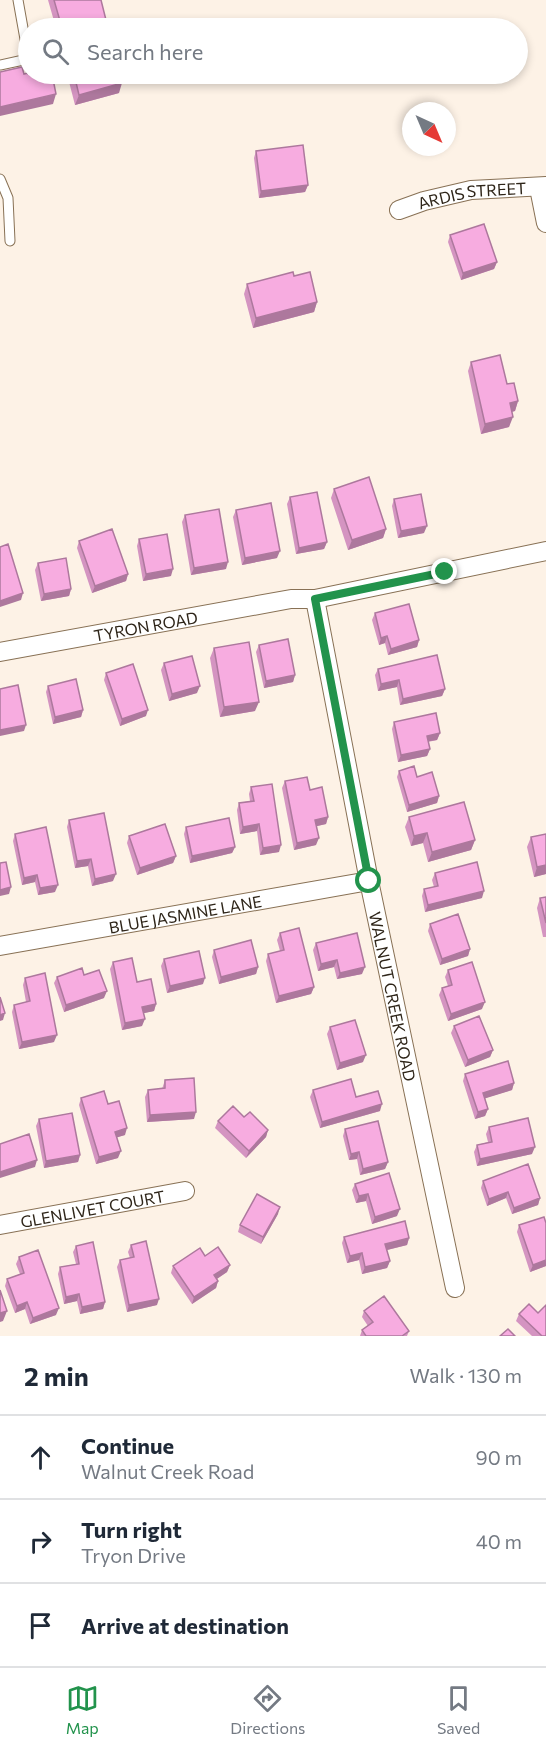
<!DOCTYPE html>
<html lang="en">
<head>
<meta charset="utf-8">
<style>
	body { margin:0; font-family:Commissioner,sans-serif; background:#f6f6f7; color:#1f2937 }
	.compass { position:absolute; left:402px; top:102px; width:54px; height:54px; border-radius:50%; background:#fff; box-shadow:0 3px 9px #0003; rotate:136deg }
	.stop { position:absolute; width:18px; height:18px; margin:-14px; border:4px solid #22934c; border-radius:50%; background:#fff }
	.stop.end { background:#22934c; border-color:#fff; box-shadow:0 2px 6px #0008 }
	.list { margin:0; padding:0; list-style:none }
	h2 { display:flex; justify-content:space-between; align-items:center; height:78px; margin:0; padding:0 24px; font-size:26px }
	h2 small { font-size:20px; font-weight:400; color:#747a83 }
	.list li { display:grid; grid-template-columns:39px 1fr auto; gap:18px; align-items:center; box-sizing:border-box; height:84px; padding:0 24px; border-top:2px solid #e0e1e3 }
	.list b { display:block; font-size:22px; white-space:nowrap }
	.list p { margin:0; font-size:20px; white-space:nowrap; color:#747a83 }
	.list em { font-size:20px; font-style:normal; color:#747a83 }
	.icon { flex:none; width:33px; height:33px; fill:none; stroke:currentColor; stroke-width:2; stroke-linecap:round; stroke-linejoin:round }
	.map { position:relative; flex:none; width:546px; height:1336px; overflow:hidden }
	.search { position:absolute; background:#fff; box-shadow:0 3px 9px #0003; left:18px; right:18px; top:18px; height:66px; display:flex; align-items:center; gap:15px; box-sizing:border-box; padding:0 21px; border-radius:33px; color:#747a83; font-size:22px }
	.sheet { height:330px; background:#fff }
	nav { display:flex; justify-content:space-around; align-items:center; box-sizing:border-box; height:84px; border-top:2px solid #e0e1e3; background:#fff; font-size:16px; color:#747a83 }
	nav a { display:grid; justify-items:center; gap:3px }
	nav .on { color:#22934c }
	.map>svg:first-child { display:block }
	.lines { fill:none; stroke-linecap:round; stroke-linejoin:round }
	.lane-casing { stroke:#887155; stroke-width:11 }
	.street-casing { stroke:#887155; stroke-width:20 }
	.lane { stroke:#fff; stroke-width:9 }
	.street { stroke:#fff; stroke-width:18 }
	.wall { fill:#d494c1 }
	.shaded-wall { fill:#ad789d }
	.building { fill:#f7ace0; stroke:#ad789d; stroke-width:1.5 }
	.route { stroke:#22934c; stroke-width:8 }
	.labels { text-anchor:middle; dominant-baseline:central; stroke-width:4.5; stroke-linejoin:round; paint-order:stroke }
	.street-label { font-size:16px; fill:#2e2519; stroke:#fff }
</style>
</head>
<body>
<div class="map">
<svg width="546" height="1336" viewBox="0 0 546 1336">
	<rect width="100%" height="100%" fill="#fdf2e6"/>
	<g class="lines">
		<defs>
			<path id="lane" d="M18,0L28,56
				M0,65L28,59
				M0,179L8,198L10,241"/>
			<g id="street">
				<path d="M539,188L546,223"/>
				<path id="s1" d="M399,210L424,201L471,190L546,186"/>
				<path id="s2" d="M315,599L369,881L455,1288"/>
				<path id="s3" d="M0,652L291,599H315L546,551"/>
				<path id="s4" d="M0,946L369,881"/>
				<path id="s5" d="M0,1225L185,1191"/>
			</g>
		</defs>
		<use href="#lane" class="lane-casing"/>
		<use href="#street" class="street-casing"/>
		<use href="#lane" class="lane"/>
		<use href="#street" class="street"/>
	</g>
	<path class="wall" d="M48,0H101L108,28H56Z
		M67,74H120L119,93L75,105Z
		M256,151L308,185L305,192L259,198L254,158Z
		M450,235L497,262L494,269L461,280L448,242Z
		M294,276L317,302L314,312L253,328L244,294L247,284Z
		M471,362L507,384L518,401L515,411L512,412L509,427L481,434L468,371Z
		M334,489L386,529L383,538L348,550L331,498Z
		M290,497L327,542L324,549L296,554L287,504Z
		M394,499L424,533L398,538L392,506Z
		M236,510L277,558L242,565L233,517Z
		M185,515L226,569L191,575L182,522Z
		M139,539L171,576L143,581L137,546Z
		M79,541L128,574L126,581L92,593L77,548Z
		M38,563L71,589L69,596L41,601L35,570Z
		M375,613L419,640L417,647L388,655L385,643L379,645L372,620Z
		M259,645L295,675L293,682L264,688L256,652Z
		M214,648L255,711L220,717L210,658Z
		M164,663L197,693L169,701L161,670Z
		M378,669L445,689L442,696L400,705L397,687L378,691L375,675Z
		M106,673L146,716L120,726L104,680Z
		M48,686L83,710L81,717L53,724L46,692Z
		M394,722L440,733L437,740L428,742L430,749L427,756L398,762L392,729Z
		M399,771L417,777L439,796L437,803L407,812L397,777Z
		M285,781L310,790L328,817L326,824L317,826L316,845L294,850L282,788Z
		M251,787L279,852L260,855L257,831L240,834L237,810L239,803L250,801L249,794Z
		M409,817L475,840L471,850L428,862L423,843L411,846L405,827Z
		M69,820L113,881L92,886L88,866L75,868L67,827Z
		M186,827L235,847L232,853L190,863L184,834Z
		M15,834L55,892L38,895L35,882L22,885L13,841Z
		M546,834V874L534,877L527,847L531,837Z
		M129,836L176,856L173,863L137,875L127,843Z
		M435,873L482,898L425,912L422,896L424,889L434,887L432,880Z
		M546,897V937H543L537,908L540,898Z
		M430,924L470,949L468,956L440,965L428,931Z
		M280,933L314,987L311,994L276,1003L266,961L268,954L280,951L277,940Z
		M316,943L362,974L337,979L334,967L318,971L313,950Z
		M214,950L258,967L256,974L219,984L212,957Z
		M164,959L203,984L167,993L161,966Z
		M113,962L137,982L156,1004L154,1011L144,1013L142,1026L122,1030L110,969Z
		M448,970L482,1009L448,1021L439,995L442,988L448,986L445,977Z
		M84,975L104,998L64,1012L54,983L57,977Z
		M25,978L54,1042L19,1049L12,1012L14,1005L26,1002L23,985Z
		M454,1026L493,1050L490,1057L465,1067L451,1033Z
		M330,1027L363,1062L337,1070L327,1034Z
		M465,1074L514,1083L512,1090L485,1098L488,1109L485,1116L475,1119L463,1081Z
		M165,1080L194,1119L147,1122L145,1097L148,1090L162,1089Z
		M313,1090L356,1097L380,1111L320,1128L310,1097Z
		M81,1098L108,1104L125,1135L117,1137L118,1158L96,1164L79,1105Z
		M244,1117L268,1130L266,1137L246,1158L215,1128L218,1121Z
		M39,1119L80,1155L78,1162L44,1168L36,1126Z
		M489,1127L532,1154L477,1166L474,1152L477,1145L488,1142L486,1134Z
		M345,1129L388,1162L385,1169L360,1175L357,1159L349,1160L343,1136Z
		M483,1181L540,1198L538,1205L512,1214L506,1198L487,1206L481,1188Z
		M355,1184L397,1216L372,1224L366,1201L356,1203L352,1190Z
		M278,1214L261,1244L238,1232L240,1225Z
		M519,1225L546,1266L530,1272L517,1232Z
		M344,1237L409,1238L407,1245L387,1250L390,1261L387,1268L362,1274L359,1260L347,1263L342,1243Z
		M131,1245L157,1305L127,1312L117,1267L120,1260L130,1258L128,1252Z
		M76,1246L105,1302L103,1309L80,1314L77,1301L64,1304L58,1274L60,1267L76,1264L73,1252Z
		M205,1256L230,1265L227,1272L217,1279L218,1281L216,1288L192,1304L171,1273L173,1266Z
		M19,1257L56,1315L30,1324L25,1309L15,1313L5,1286L7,1279L20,1274L16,1264Z
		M364,1311L409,1331L407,1336H360L362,1330L368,1326L362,1317Z
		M519,1314L546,1336H532L516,1321Z"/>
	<path class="shaded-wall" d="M122,83L119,93L75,105L79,95Z
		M56,94L53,104L0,116V107Z
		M308,185L305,192L259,198L261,191Z
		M497,262L494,269L461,280L463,273Z
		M317,302L314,312L253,328L256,318Z
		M518,401L515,411L506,413L510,403Z
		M513,417L509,427L481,434L485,424Z
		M427,526L424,533L398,538L401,531Z
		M386,529L383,538L348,550L352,540Z
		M327,542L324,549L296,554L299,548Z
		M280,551L277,558L242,565L245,558Z
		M228,562L226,569L191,575L194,568Z
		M173,569L171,576L143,581L146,574Z
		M128,574L126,581L92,593L95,586Z
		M71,589L69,596L41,601L44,594Z
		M23,593L21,600L0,607V601Z
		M387,636L385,643L379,645L381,638Z
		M419,640L417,647L388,655L391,649Z
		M295,675L293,682L264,688L266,681Z
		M399,680L397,687L378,691L381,684Z
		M200,686L197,693L169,701L172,694Z
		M445,689L442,696L400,705L403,699Z
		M259,702L255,711L220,717L224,707Z
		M83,710L81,717L53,724L55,717Z
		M148,710L146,716L120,726L122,719Z
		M26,725L24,731L0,736V730Z
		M440,733L437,740L424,742L427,736Z
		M430,749L427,756L398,762L401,755Z
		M439,796L437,803L407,812L409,805Z
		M328,817L326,824L313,827L315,820Z
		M259,824L257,831L240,834L243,827Z
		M427,833L423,843L411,846L414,836Z
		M319,838L316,845L294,850L297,843Z
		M475,840L471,850L428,862L432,852Z
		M281,845L279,852L260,855L263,848Z
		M235,847L232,853L190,863L192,856Z
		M176,856L173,863L137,875L140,868Z
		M91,859L88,866L75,868L77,861Z
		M546,865V874L534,877L537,867Z
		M116,874L113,881L92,886L95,879Z
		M37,875L35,882L22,885L24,878Z
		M58,885L55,892L38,895L40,888Z
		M11,887L9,894L0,896V890Z
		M484,891L482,898L425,912L428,905Z
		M470,949L468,956L440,965L442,959Z
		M337,960L334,967L318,971L321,964Z
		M258,967L256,974L219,984L221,977Z
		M365,967L362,974L337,979L340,973Z
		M205,978L203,984L167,993L170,986Z
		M314,987L311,994L276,1003L279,996Z
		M107,991L104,998L64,1012L66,1005Z
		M485,1002L482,1009L448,1021L451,1014Z
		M156,1004L154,1011L140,1014L142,1007Z
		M5,1013L3,1020L0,1021V1015Z
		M145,1019L142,1026L122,1030L125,1023Z
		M57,1035L54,1042L19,1049L22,1042Z
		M493,1050L490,1057L465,1067L468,1060Z
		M366,1055L363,1062L337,1070L340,1063Z
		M514,1083L512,1090L480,1100L483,1093Z
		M382,1104L380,1111L320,1128L322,1122Z
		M488,1109L485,1116L475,1119L478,1112Z
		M196,1112L194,1119L147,1122L150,1115Z
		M127,1128L125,1135L112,1139L115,1132Z
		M268,1130L266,1137L246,1158L249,1151Z
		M535,1147L532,1154L477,1166L480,1159Z
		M121,1151L118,1158L96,1164L99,1157Z
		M359,1152L357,1159L349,1160L351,1154Z
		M80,1155L78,1162L44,1168L46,1161Z
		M37,1160L35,1167L0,1178V1172Z
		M388,1162L385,1169L360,1175L363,1169Z
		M508,1192L506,1198L487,1206L489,1199Z
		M368,1194L366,1201L356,1203L359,1196Z
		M540,1198L538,1205L512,1214L514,1208Z
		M280,1207L278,1214L261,1244L263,1237Z
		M400,1209L397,1216L372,1224L375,1217Z
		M409,1238L407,1245L383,1251L385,1244Z
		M362,1253L359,1260L347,1263L350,1256Z
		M546,1260V1266L530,1272L533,1265Z
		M390,1261L387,1268L362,1274L365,1267Z
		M230,1265L227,1272L212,1282L214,1275Z
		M218,1281L216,1288L192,1304L194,1297Z
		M79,1294L77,1301L64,1304L66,1297Z
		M159,1299L157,1305L127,1312L129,1305Z
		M27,1302L25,1309L15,1313L17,1306Z
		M105,1302L103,1309L80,1314L82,1307Z
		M59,1308L56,1315L30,1324L33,1318Z
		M7,1311L3,1321L0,1322V1313Z"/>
	<path class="building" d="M54,0H101L108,28H62Z
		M22,67L24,74L28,73V74H52L56,94L0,107V72Z
		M74,74H120L122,83L79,95Z
		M303,145L308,185L261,191L256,151Z
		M484,224L497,262L463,273L450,235Z
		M293,272L294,276L310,272L317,302L256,318L247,284Z
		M500,355L507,384L514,383L518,401L510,403L513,417L485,424L471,362Z
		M369,477L386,529L352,540L334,489Z
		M317,492L327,542L299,548L290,497Z
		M421,494L427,526L401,531L394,499Z
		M271,503L280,551L245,558L236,510Z
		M219,509L228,562L194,568L185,515Z
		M112,529L128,574L95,586L79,541Z
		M167,534L173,569L146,574L139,539Z
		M8,544L23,593L0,601V547Z
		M66,558L71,589L44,594L38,563Z
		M409,604L419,640L391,649L387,636L381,638L375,613Z
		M288,639L295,675L266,681L259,645Z
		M249,642L259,702L224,707L214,648Z
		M437,655L445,689L403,699L399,680L381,684L378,669Z
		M192,656L200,686L172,694L164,663Z
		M133,664L148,710L122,719L106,673Z
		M76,679L83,710L55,717L48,686Z
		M18,685L26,725L0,730V689Z
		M436,713L440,733L427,736L430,749L401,755L394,722Z
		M414,766L417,777L432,772L439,796L409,805L399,771Z
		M307,777L310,790L322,787L328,817L315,820L319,838L297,843L285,781Z
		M272,784L281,845L263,848L259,824L243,827L239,803L254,801L251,787Z
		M464,802L475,840L432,852L427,833L414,836L409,817Z
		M104,813L116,874L95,879L91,859L77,861L69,820Z
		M229,818L235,847L192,856L186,827Z
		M165,824L176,856L140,868L129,836Z
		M46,827L58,885L40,888L37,875L24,878L15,834Z
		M546,834V865L537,867L531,837Z
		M6,862L11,887L0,890V863Z
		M477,862L484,891L428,905L424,889L438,886L435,873Z
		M546,897V923L540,898Z
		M458,914L470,949L442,959L430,924Z
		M299,928L314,987L279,996L268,954L284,950L280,933Z
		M357,933L365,967L340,973L337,960L321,964L316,943Z
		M251,940L258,967L221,977L214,950Z
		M199,951L205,978L170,986L164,959Z
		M132,958L137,982L151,979L156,1004L142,1007L145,1019L125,1023L113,962Z
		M472,962L485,1002L451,1014L442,988L452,985L448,970Z
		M82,968L84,975L99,970L107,991L66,1005L57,977Z
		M45,973L57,1035L22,1042L14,1005L30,1001L25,978Z
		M0,997L5,1013L0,1015Z
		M479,1016L493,1050L468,1060L454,1026Z
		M355,1020L366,1055L340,1063L330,1027Z
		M508,1061L514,1083L483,1093L488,1109L478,1112L465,1074Z
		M194,1078L196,1112L150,1115L148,1090L165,1088V1080Z
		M351,1079L356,1097L378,1091L382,1104L322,1122L313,1090Z
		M104,1091L108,1104L119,1101L127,1128L115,1132L121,1151L99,1157L81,1098Z
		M233,1106L244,1117L250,1112L268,1130L249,1151L218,1121Z
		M72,1113L80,1155L46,1161L39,1119Z
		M528,1118L535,1147L480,1159L477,1145L492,1142L489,1127Z
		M378,1121L388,1162L363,1169L359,1152L351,1154L345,1129Z
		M29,1134L37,1160L0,1172V1144Z
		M528,1164L540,1198L514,1208L508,1192L489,1199L483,1181Z
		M389,1173L400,1209L375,1217L368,1194L359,1196L355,1184Z
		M257,1194L280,1207L263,1237L240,1225Z
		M544,1217L546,1223V1260L533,1265L519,1225Z
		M405,1221L409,1238L385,1244L390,1261L365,1267L362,1253L350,1256L344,1237Z
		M146,1241L159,1299L129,1305L120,1260L134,1257L131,1245Z
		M93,1242L105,1302L82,1307L79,1294L66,1297L60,1267L79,1264L76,1246Z
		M218,1247L230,1265L214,1275L218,1281L194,1297L173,1266L200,1248L205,1256Z
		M38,1250L59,1308L33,1318L27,1302L17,1306L7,1279L24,1273L19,1257Z
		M0,1290L7,1311L0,1313Z
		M384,1296L409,1331L402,1336H366L362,1330L373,1322L364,1311Z
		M529,1304L538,1313L546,1305V1336H542L519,1314Z
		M508,1329L515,1336H500Z"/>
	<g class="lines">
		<path class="route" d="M369,881L315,599L445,572"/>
	</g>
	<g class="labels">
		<g class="street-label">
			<text stroke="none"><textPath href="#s1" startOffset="75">ARDIS STREET</textPath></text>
			<text stroke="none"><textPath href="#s3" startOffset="148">TYRON ROAD</textPath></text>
			<text stroke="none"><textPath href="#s4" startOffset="188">BLUE JASMINE LANE</textPath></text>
			<text stroke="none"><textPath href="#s2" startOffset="405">WALNUT CREEK ROAD</textPath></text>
			<text stroke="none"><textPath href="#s5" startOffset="94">GLENLIVET COURT</textPath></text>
		</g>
	</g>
</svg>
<svg class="compass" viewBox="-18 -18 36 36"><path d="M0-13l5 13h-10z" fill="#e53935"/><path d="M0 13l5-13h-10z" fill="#747a83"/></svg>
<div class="stop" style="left:369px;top:881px"></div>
<div class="stop end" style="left:445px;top:572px"></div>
<div class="search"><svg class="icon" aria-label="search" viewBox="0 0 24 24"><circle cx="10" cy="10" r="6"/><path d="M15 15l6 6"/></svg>Search here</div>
</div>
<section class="sheet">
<h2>2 min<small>Walk · 130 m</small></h2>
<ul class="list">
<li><svg class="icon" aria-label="ahead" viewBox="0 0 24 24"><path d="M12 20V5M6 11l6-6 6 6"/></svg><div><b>Continue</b><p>Walnut Creek Road</p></div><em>90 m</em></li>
<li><svg class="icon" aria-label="right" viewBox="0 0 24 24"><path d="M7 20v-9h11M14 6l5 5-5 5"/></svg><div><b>Turn right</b><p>Tryon Drive</p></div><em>40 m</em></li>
<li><svg class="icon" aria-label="arrive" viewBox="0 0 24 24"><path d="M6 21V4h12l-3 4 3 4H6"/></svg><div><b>Arrive at destination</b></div></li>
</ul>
</section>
<nav>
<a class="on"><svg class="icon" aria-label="map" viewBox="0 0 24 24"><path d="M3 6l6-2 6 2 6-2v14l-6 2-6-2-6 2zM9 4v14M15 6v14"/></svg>Map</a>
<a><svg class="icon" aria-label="directions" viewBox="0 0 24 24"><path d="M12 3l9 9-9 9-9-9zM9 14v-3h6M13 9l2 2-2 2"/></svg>Directions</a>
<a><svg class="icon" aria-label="saved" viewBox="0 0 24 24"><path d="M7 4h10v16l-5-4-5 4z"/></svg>Saved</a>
</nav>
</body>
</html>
